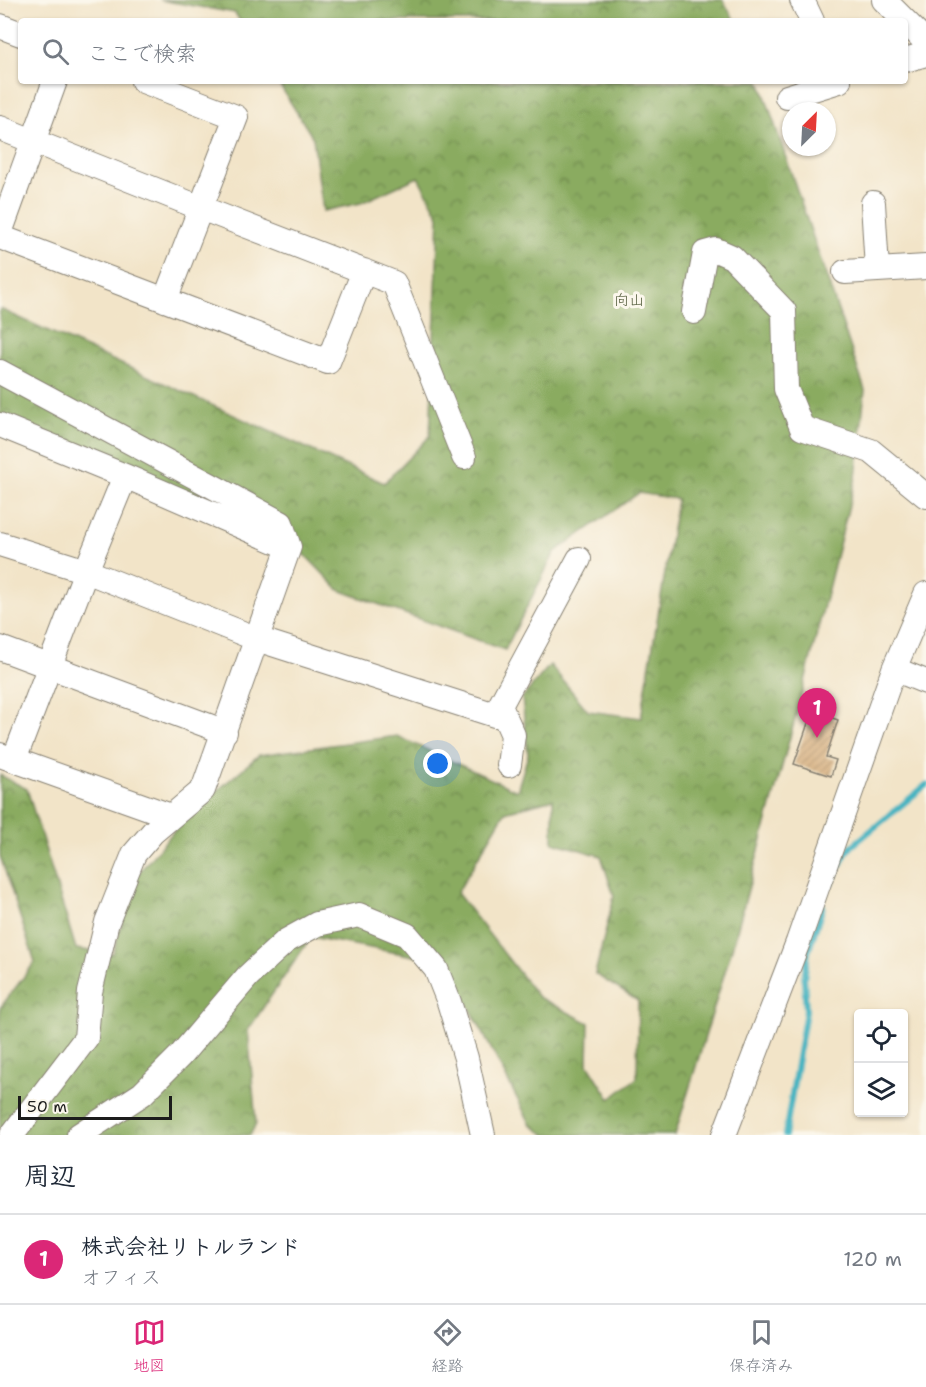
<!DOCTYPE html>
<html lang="ja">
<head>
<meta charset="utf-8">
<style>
	body { margin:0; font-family:"Shantell Sans","Klee One",sans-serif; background:#f2f2f3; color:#1f2937 }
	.controls { position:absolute; right:18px; bottom:18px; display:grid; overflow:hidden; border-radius:6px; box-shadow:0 2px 4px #0004 }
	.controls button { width:54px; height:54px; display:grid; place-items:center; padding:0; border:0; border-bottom:2px solid #e0e1e3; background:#fff; color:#1f2937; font:30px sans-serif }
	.compass { position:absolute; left:782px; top:102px; width:54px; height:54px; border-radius:50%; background:#fff; box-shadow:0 2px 4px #0004; rotate:24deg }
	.scale { position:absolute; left:18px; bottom:15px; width:154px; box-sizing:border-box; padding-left:6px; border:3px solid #1c1c1c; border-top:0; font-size:16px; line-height:21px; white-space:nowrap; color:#1c1c1c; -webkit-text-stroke:4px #fbf7ec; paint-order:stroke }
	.you { position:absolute; left:438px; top:764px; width:21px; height:21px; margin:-15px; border:4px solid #fff; border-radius:50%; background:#1a73e8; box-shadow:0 0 0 9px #1a73e833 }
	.badge { display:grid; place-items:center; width:39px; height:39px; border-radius:50%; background:#db2777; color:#fff; font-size:20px; font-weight:700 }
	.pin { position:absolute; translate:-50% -50px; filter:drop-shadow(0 2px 3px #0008) }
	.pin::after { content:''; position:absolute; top:32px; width:21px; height:18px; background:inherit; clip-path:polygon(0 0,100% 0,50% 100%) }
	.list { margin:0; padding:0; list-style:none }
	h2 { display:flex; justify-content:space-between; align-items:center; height:78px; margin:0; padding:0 24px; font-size:26px }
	h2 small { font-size:20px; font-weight:400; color:#747a83 }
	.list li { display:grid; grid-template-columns:39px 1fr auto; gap:18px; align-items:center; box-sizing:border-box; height:90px; padding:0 24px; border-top:2px solid #e0e1e3 }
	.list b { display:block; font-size:22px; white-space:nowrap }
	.list p { margin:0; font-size:20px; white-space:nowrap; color:#747a83 }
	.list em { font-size:20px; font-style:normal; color:#747a83 }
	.icon { flex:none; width:33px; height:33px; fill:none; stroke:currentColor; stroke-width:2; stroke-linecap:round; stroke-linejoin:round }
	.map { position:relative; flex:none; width:926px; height:1135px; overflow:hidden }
	.search { position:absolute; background:#fff; box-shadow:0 2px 4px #0004; left:18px; right:18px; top:18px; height:66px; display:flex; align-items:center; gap:15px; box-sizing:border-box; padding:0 21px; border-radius:6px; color:#747a83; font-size:22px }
	.sheet { height:168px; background:#fff }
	nav { display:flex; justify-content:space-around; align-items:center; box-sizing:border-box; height:84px; border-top:2px solid #e0e1e3; background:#fff; font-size:16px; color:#747a83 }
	nav a { display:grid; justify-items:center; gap:3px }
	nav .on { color:#db2777 }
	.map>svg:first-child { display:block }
	.forest { fill:url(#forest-crowns); stroke:#53643e; stroke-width:1.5; fill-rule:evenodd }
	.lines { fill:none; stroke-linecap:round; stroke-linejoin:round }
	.stream { stroke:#46b4c1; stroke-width:6 }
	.building { fill:url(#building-hatch) }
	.minor-casing { stroke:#878072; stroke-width:26 }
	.minor { stroke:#fff; stroke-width:24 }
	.labels { text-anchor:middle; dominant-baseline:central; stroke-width:6; stroke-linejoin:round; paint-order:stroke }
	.park-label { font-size:15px; fill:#4f5838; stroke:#fbf7ec }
</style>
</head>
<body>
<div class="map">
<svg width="926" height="1135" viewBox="0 0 926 1135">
	<defs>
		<pattern id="forest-crowns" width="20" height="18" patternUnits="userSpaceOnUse" patternTransform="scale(1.5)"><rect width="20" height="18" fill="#8aab60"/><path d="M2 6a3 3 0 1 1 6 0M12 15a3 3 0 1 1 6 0" fill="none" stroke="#708a4e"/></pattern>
		<pattern id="building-hatch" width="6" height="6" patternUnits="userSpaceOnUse" patternTransform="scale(1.5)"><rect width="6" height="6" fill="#dcba8f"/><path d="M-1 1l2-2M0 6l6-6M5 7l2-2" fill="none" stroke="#bc9f7b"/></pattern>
	</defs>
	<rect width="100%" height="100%" fill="#fbf7ec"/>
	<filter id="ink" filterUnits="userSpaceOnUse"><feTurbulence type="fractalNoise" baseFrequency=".0167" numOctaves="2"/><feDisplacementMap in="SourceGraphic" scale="12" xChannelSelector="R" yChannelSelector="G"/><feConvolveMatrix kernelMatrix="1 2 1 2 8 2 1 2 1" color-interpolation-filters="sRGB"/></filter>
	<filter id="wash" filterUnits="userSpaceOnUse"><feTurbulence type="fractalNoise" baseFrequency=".008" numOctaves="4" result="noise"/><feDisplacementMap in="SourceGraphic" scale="24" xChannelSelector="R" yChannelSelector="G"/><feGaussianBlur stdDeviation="1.35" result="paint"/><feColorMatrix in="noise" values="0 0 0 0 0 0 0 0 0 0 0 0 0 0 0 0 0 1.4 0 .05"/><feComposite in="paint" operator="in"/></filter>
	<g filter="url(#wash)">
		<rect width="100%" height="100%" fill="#f2e4c8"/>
		<path class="forest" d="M160,0H723L735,21H240L235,13Z
			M277,81H760L865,390L856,477L801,697L731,952L675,1135H546L531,1125L446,962L311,937L248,1030L256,1124L250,1135H0V1008L35,962L0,856V775L27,789L76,949L113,954L135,877L184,819L259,755L397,736L517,791L528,755L522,698L550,665L588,711L641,718L677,499L639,493L555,552L505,650L339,590L304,554L267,529L0,417V309L384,483L430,436L439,216L418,177L361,203L323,211L313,138ZM553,799V842L601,856L614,896L595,974L638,1001L637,1078L610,1099L588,1064L589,1023L538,997L457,893L505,812Z"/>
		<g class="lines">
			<path class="stream" d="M831,882L845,855L852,846L926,785
				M785,1135L806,1011L804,978L808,952L823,906"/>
		</g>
		<g id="blocks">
			<path class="building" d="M816,700L827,704L824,715L838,720L826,757L836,760L831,776L794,764Z"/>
		</g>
	</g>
	<g filter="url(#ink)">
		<use href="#blocks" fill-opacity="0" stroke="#878072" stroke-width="1.5"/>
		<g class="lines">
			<defs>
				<path id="minor" d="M802,0L812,21
					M884,0L926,42
					M0,26L21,34
					M905,60L926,54
					M143,81L236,117L165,300
					M787,97L839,81
					M0,128L201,208L394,283L464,457
					M873,203L877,269
					M0,233L55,81
					M0,237L328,362L364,271
					M845,272L926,267
					M694,312L705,253L716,250L732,257L784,311L786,389L802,428L871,451L926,496
					M0,372L281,523L289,547L203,790L153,832L134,854L107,922L90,992L86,1038L12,1135
					M0,425L125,476L289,547
					M0,544L86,571L257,639L495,715L579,559
					M0,648L225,732
					M894,669L926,682
					M500,706L513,735L509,765
					M0,755L171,816
					M14,760L86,571L125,476
					M79,1135L142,1094L180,1056L248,976L286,941L317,924L359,915L407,935L436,969L449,1002L466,1058L483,1135
					M724,1135L798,942L894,669L926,594"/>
			</defs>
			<use href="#minor" class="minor-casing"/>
			<use href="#minor" class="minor"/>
		</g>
	</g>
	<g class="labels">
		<g class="park-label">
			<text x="629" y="300">向山</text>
		</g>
	</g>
</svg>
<div class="controls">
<button><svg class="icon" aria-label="locate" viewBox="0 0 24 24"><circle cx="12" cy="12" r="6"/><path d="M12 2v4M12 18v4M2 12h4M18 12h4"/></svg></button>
<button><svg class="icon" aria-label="layers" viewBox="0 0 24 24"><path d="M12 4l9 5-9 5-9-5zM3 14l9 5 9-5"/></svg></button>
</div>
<svg class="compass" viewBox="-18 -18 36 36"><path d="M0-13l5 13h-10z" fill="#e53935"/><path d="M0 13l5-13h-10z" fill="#747a83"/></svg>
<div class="scale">50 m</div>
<div class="you"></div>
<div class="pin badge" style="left:817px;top:738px">1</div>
<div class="search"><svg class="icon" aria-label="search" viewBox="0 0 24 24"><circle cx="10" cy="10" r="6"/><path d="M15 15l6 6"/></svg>ここで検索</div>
</div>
<section class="sheet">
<h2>周辺<small></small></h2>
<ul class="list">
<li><span class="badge">1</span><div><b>株式会社リトルランド</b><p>オフィス</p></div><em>120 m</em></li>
</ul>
</section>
<nav>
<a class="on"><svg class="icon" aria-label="map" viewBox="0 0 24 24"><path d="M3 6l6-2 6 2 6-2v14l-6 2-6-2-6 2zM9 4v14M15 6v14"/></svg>地図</a>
<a><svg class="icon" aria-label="directions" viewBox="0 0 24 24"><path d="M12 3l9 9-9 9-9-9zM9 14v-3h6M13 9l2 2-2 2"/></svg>経路</a>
<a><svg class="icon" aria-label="saved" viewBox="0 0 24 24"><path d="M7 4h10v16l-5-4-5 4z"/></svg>保存済み</a>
</nav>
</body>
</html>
